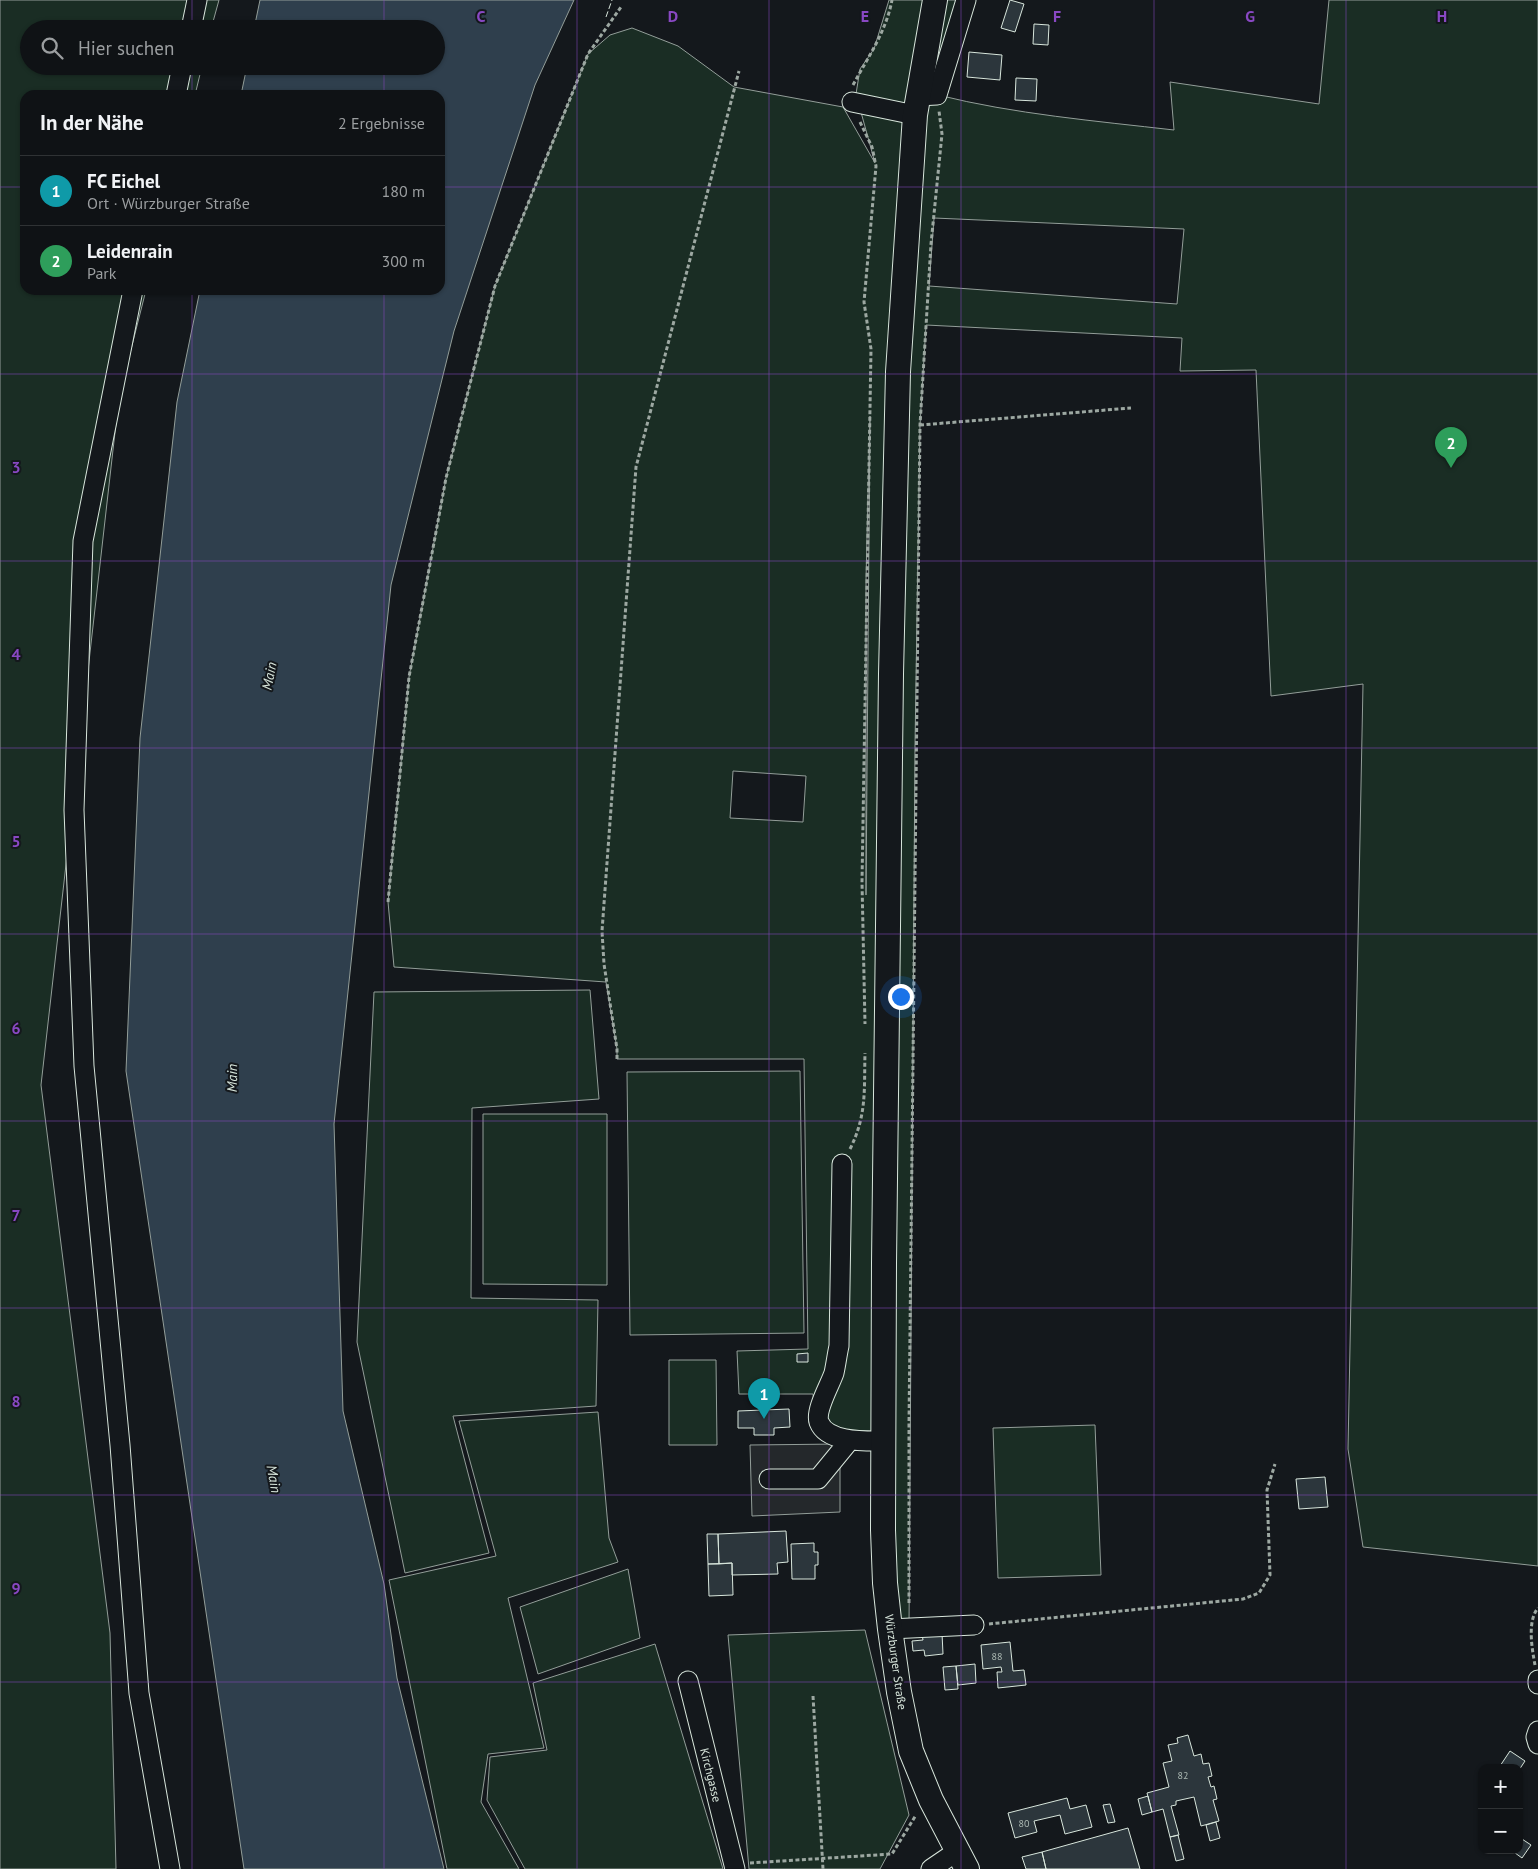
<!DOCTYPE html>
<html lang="de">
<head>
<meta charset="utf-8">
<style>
	body { margin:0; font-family:"PT Sans",sans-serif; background:#181b1e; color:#f1f3f6 }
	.controls { position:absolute; right:15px; bottom:15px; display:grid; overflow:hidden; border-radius:10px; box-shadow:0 1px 4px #0004 }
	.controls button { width:45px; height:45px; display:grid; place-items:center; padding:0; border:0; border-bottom:1px solid #2f3234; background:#0f1215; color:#f1f3f6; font:25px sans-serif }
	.you { position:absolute; left:900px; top:996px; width:18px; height:18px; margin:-12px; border:4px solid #fff; border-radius:50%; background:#1a73e8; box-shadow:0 0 0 8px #1a73e833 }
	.badge { display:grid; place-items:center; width:32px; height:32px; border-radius:50%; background:#ea580c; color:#fff; font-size:16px; font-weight:700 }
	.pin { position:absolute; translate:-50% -41px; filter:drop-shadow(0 1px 2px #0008) }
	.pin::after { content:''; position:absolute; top:26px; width:18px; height:15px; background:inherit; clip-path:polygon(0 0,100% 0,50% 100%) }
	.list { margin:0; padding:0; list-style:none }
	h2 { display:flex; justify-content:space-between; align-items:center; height:65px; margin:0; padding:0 20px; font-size:21px }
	h2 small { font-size:16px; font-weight:400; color:#9b9ea0 }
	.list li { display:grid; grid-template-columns:32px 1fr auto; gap:15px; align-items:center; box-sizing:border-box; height:70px; padding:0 20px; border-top:1px solid #2f3234 }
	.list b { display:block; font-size:19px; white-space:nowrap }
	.list p { margin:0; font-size:16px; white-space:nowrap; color:#9b9ea0 }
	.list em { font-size:16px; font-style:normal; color:#9b9ea0 }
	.icon { flex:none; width:28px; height:28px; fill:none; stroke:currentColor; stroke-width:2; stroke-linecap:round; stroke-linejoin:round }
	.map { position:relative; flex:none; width:1538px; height:1869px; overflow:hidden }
	.search { position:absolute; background:#0f1215; box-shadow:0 1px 4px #0004; left:20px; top:20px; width:425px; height:55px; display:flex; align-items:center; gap:12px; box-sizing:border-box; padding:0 18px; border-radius:28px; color:#9b9ea0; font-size:19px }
	.panel { position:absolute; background:#0f1215; box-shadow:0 1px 4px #0004; left:20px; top:90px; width:425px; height:205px; border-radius:15px }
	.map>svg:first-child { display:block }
	.green { fill:#1a2d24; stroke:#939e99; fill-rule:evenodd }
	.parking { fill:#24282b; stroke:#939e99 }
	.water { fill:#2f3f4d; stroke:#939e99 }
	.building { fill:#2c363c; stroke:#d8e6dc }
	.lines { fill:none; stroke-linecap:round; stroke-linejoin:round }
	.minor-casing { stroke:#d8e6dc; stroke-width:21 }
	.major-casing { stroke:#d8e6dc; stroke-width:26 }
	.path { stroke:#9da8a2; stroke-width:3; stroke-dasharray:4 2.5; stroke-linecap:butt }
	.minor { stroke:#14181c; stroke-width:19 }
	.major { stroke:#14181c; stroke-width:24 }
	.fence { stroke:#d8e6dc; stroke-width:1; stroke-dasharray:6 2.5; stroke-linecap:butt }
	.grid { fill:none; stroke:#8948c3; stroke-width:1; stroke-opacity:0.55 }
	.labels { text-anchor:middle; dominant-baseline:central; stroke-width:4; stroke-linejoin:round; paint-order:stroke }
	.number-label { font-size:10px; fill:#adbab4 }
	.street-label { font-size:12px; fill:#d8e6dc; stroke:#14181c }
	.water-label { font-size:14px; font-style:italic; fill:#d8e6dc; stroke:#14181c }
	.grid-label { font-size:16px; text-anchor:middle; font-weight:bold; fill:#8948c3; stroke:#14181c; stroke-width:4; stroke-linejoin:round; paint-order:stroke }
</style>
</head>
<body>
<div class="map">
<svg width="1538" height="1869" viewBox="0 0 1538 1869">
	<rect width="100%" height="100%" fill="#14181c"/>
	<path class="green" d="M0,0H219L211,29H29V66H202L195,95H25V290H146L119,397L41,1085L110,1633L116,1869H0Z
		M889,0H967L938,95C1014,114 1096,121 1174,130L1170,82L1319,104L1329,0H1538V1566L1363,1547L1348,1449L1363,684L1271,696L1256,370L1180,371L1182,338L926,325L920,425L915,745L909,1627L890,1629L884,1441L819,1422L814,1403L813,1394H739L737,1351L808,1349L804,1059H617V1049L606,982L394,967L388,902L409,677L446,478L495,286L588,54L610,35L632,28L678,46L734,87L843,107L875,163L856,94L860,69L874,49ZM934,218L1184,229L1177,304L929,286ZM870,416L866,895V580ZM733,771L806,776L803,822L730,818Z
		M590,990L599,1099L472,1108L471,1298L598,1300L596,1406L453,1416L489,1553L405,1573L357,1342L374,992Z
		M800,1071L804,1333L630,1335L627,1072Z
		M483,1114H607V1285L483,1284Z
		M669,1360H716L717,1445H669Z
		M598,1412L609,1538L618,1562L508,1598L544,1748L488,1754L481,1802L519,1869H447L389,1580L496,1556L459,1421Z
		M1095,1425L1101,1575L998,1578L993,1428Z
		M628,1569L640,1638L538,1674L520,1607Z
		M865,1630L909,1815L880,1869H749L728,1635Z
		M655,1644L723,1869H525L487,1800L490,1757L547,1750L533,1683Z"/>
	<path class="parking" d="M840,1444V1512L752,1516L750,1445Z"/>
	<path class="water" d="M260,0H574L535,85L454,331L391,585L334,1124L343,1411L384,1584L397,1678L444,1869H244L126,1071L140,738L177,402L200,290H440V95H241L247,66H436V29H254Z"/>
	<path class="building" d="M1010,0L1024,4L1015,32L1001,28Z
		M1034,24L1049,25L1048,45L1033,44Z
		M969,52L1002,55L1000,80L967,77Z
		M1016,78L1037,79L1036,101L1015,100Z
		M808,1353V1362H797V1354Z
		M789,1409L790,1427L774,1428V1435H754V1428H738V1411Z
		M1325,1477L1328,1507L1299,1509L1296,1479Z
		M786,1531L788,1562L777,1563L778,1574L732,1575V1563L719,1564L718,1534Z
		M707,1534H718L719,1564H708Z
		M814,1543V1552H818V1565H815V1579H792L791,1544Z
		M732,1563L733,1595L709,1596L708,1564Z
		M942,1633L943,1654L925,1656L924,1650L913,1651L912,1641L923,1640L922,1634Z
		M1010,1642L1013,1671L1024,1670L1026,1685L998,1688L997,1672H1002L1001,1667L983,1669L981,1645Z
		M975,1664L976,1683L958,1685L956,1666Z
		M956,1666L958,1689L945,1690L943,1667Z
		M1188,1735L1194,1756L1201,1754L1203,1764L1209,1763L1212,1776L1208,1777L1211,1787L1214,1786L1217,1799L1213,1800L1219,1821L1201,1826L1194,1797L1176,1801V1805L1171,1806L1179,1835L1170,1837L1163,1809L1152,1812L1147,1793L1169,1787L1163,1763L1172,1761L1168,1745L1178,1743L1177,1738Z
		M1510,1751L1525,1761L1519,1770V1768H1503L1500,1766Z
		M1148,1796L1152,1812L1142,1815L1138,1799Z
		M1067,1798L1070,1809L1086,1805L1092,1827L1065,1834L1060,1815L1034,1821L1037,1832L1015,1838L1008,1813Z
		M1110,1804L1115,1822L1108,1823L1103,1805Z
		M1216,1822L1220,1838L1210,1841L1206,1825Z
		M1128,1828L1140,1869H1046L1042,1852Z
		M1178,1835L1184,1859L1176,1861L1170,1837Z
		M1519,1837L1531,1845L1522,1858L1511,1850H1519Z
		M1042,1852L1046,1869H1026L1022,1857Z"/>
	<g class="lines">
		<defs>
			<path id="minor" d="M191,29L197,0
				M176,95L182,66
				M918,96L937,95L966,0
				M852,102L915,115
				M133,290L83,541L74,810L84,1066L120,1445L139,1693L170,1869
				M842,1164L839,1346C837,1355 836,1364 834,1373C830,1385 815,1410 819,1422C827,1443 866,1441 884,1441
				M769,1479H818L850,1440
				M890,1629L974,1625
				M1538,1680V1684
				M688,1681L735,1869
				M1538,1731L1536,1737L1538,1744
				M931,1869L956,1852"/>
			<path id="major" d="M935,0L915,115L898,372L891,674L884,1263L883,1530L885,1583L890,1629L899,1692L911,1751L931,1800L967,1869"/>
		</defs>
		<use href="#minor" class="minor-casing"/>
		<use href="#major" class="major-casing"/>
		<path class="path" d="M853,85C868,57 886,32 892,0
			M860,122L872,147L876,166L864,302L871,349L862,882L865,1024
			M920,425L1131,408
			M388,902L409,677L446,478L495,286L588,54L621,7
			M617,1059V1049L604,964L602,931L636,467L739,71
			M850,1149C867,1115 864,1090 865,1053
			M909,1603V1424L920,425L931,244L942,134L939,111
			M989,1624L1243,1599L1259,1593L1270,1575L1267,1490L1275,1464
			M1535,1665C1532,1649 1527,1621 1538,1608
			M813,1696L823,1869
			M750,1863L892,1854L916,1815"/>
		<use href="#minor" class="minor"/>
		<use href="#major" class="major"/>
		<path class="fence" d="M606,17L612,0"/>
	</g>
	<path class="grid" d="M192,0V29M384,0V29M577,0V1869M769,0V1869M961,0V1869M1154,0V1869M1346,0V1869M192,66V95M384,66V95M0,187H25M440,187H1538M192,290V1869M384,290V1869M0,374H1538M0,561H1538M0,748H1538M0,934H1538M0,1121H1538M0,1308H1538M0,1495H1538M0,1682H1538"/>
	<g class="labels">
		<g class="number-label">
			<text x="997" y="1656">88</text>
			<text x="1183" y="1775">82</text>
			<text x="1024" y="1823">80</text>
		</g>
		<g class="street-label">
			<text transform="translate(896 1662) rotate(82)">Würzburger Straße</text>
			<text transform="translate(711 1775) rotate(76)">Kirchgasse</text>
		</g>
		<g class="water-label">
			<text transform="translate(269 676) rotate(-79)">Main</text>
			<text transform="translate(232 1078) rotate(-89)">Main</text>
			<text transform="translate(274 1479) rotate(80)">Main</text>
		</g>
	</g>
	<g class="grid-label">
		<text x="481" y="22">C</text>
		<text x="673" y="22">D</text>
		<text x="865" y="22">E</text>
		<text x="1057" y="22">F</text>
		<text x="1250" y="22">G</text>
		<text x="1442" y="22">H</text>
		<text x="16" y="473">3</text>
		<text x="16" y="660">4</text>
		<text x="16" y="847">5</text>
		<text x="16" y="1034">6</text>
		<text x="16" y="1221">7</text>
		<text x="16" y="1407">8</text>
		<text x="16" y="1594">9</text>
	</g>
</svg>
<div class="controls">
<button>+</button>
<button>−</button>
</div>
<div class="you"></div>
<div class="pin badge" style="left:764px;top:1419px;background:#0f9aa8">1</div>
<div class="pin badge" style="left:1451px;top:468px;background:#2e9e5b">2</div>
<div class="search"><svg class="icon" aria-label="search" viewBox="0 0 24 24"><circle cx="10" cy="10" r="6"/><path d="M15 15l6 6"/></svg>Hier suchen</div>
<section class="panel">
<h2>In der Nähe<small>2 Ergebnisse</small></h2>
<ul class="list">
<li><span class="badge" style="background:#0f9aa8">1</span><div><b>FC Eichel</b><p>Ort · Würzburger Straße</p></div><em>180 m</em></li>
<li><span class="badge" style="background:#2e9e5b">2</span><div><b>Leidenrain</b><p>Park</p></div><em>300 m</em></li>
</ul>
</section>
</div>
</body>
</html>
